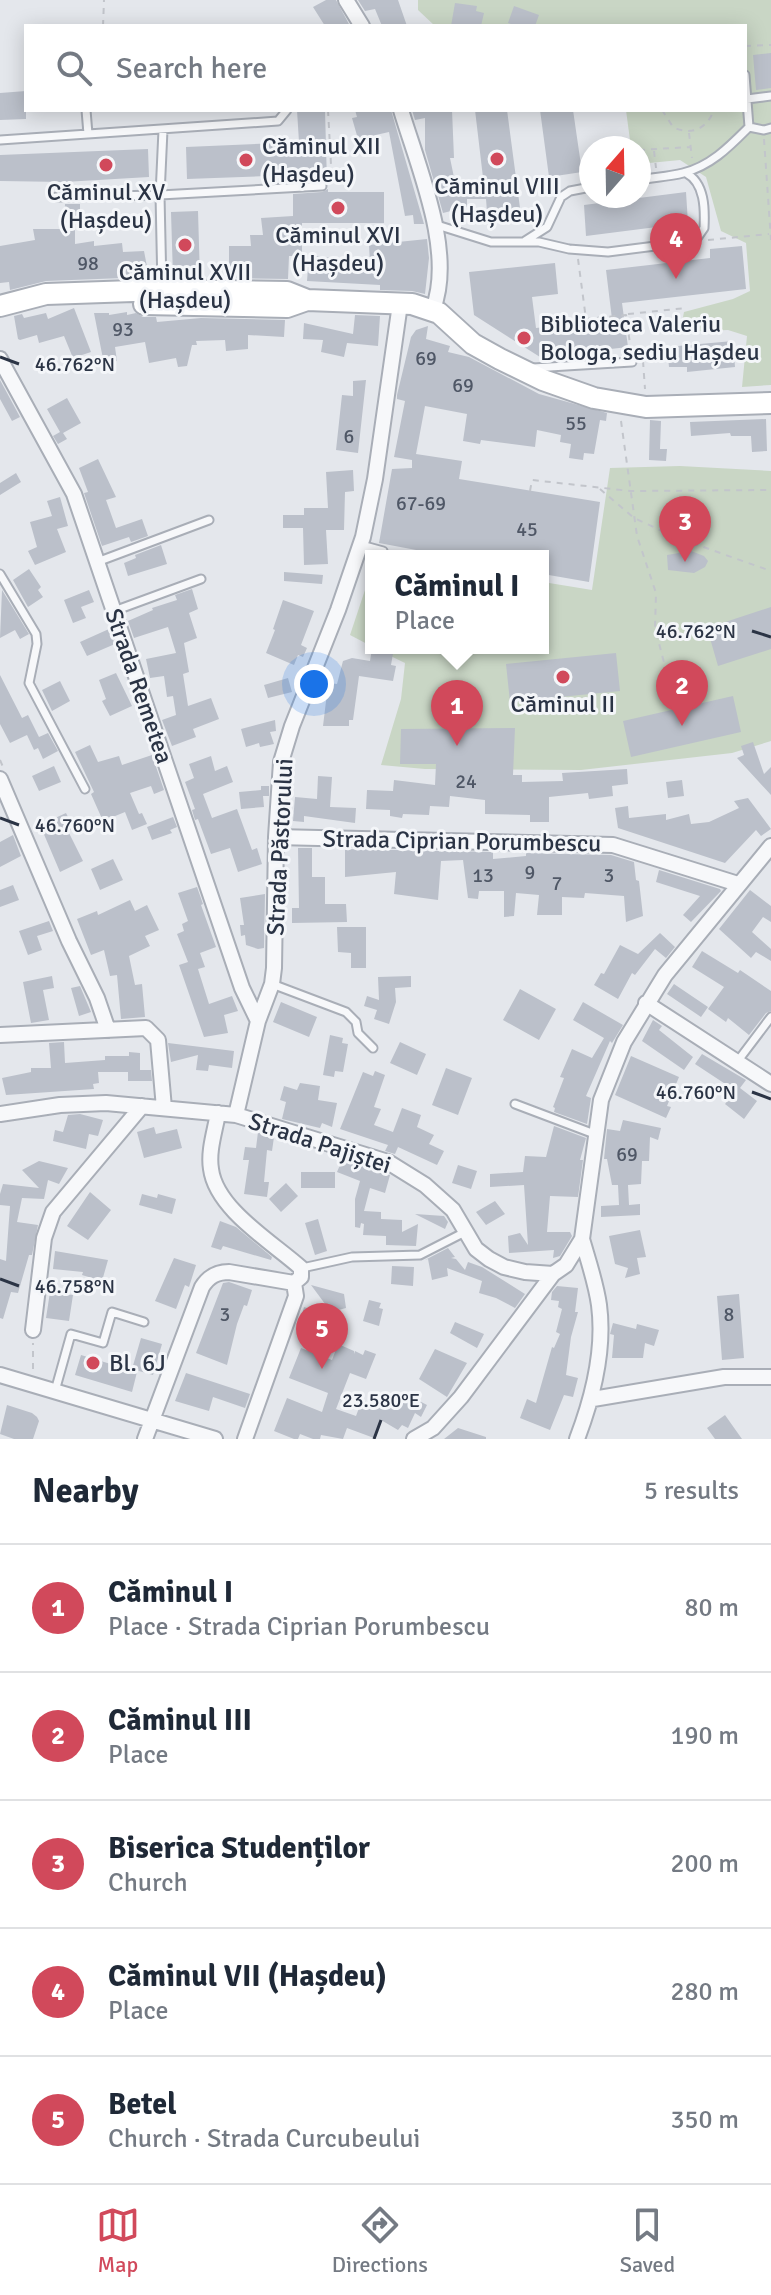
<!DOCTYPE html>
<html lang="en">
<head>
<meta charset="utf-8">
<style>
	body { margin:0; font-family:Signika,sans-serif; background:#f6f6f7; color:#1f2937 }
	.compass { position:absolute; left:579px; top:136px; width:72px; height:72px; border-radius:50%; background:#fff; box-shadow:0 4px 20px #0003; rotate:20deg }
	.you { position:absolute; left:314px; top:684px; width:28px; height:28px; margin:-20px; border:6px solid #fff; border-radius:50%; background:#1a73e8; box-shadow:0 0 0 12px #1a73e833 }
	.badge { display:grid; place-items:center; width:52px; height:52px; border-radius:50%; background:#d1495b; color:#fff; font-size:26px; font-weight:700 }
	.pin { position:absolute; translate:-50% -66px; filter:drop-shadow(0 2px 4px #0008) }
	.pin::after { content:''; position:absolute; top:42px; width:28px; height:24px; background:inherit; clip-path:polygon(0 0,100% 0,50% 100%) }
	.popup { position:absolute; left:365px; top:550px; width:184px; height:104px; box-sizing:border-box; display:grid; place-content:center; border-radius:0px; background:#fff; filter:drop-shadow(0 2px 6px #0005); font-size:26px; white-space:nowrap; color:#747a83 }
	.popup b { font-size:30px; color:#1f2937 }
	.popup::after { content:''; position:absolute; left:50%; top:100%; margin-left:-16px; border:16px solid transparent; border-top-color:#fff }
	.list { margin:0; padding:0; list-style:none }
	h2 { display:flex; justify-content:space-between; align-items:center; height:104px; margin:0; padding:0 32px; font-size:34px }
	h2 small { font-size:26px; font-weight:400; color:#747a83 }
	.list li { display:grid; grid-template-columns:52px 1fr auto; gap:24px; align-items:center; box-sizing:border-box; height:128px; padding:0 32px; border-top:2px solid #e0e1e3 }
	.list b { display:block; font-size:30px; white-space:nowrap }
	.list p { margin:0; font-size:26px; white-space:nowrap; color:#747a83 }
	.list em { font-size:26px; font-style:normal; color:#747a83 }
	.icon { flex:none; width:44px; height:44px; fill:none; stroke:currentColor; stroke-width:2; stroke-linecap:round; stroke-linejoin:round }
	.map { position:relative; flex:none; width:771px; height:1439px; overflow:hidden }
	.search { position:absolute; background:#fff; box-shadow:0 4px 20px #0003; left:24px; right:24px; top:24px; height:88px; display:flex; align-items:center; gap:20px; box-sizing:border-box; padding:0 28px; border-radius:0px; color:#747a83; font-size:30px }
	.sheet { height:744px; background:#fff }
	nav { display:flex; justify-content:space-around; align-items:center; box-sizing:border-box; height:112px; border-top:2px solid #e0e1e3; background:#fff; font-size:22px; color:#747a83 }
	nav a { display:grid; justify-items:center; gap:4px }
	nav .on { color:#d1495b }
	.map>svg:first-child { display:block }
	.green { fill:#c9d6c5 }
	.building { fill:#bbc0ca }
	.lines { fill:none; stroke-linecap:round; stroke-linejoin:round }
	.lane-casing { stroke:#a9aeb7; stroke-width:11 }
	.street-casing { stroke:#a9aeb7; stroke-width:18 }
	.secondary-casing { stroke:#a9aeb7; stroke-width:24 }
	.path { stroke:#c2c5cb; stroke-width:2; stroke-dasharray:6 6; stroke-linecap:butt }
	.lane { stroke:#f7f8fa; stroke-width:7 }
	.street { stroke:#f7f8fa; stroke-width:14 }
	.secondary { stroke:#fff; stroke-width:20 }
	.ticks { fill:none; stroke:#2b3445; stroke-width:3 }
	.poi-dot { fill:#d1495b; stroke:#f4f6f9; stroke-width:3 }
	.labels { text-anchor:middle; dominant-baseline:central; stroke-width:6; stroke-linejoin:round; paint-order:stroke }
	.number-label { font-size:20px; fill:#4f5766 }
	.poi-label { font-size:24px; fill:#2b3445; stroke:#f4f6f9 }
	.street-label { font-size:24px; fill:#2b3445; stroke:#f4f6f9 }
	.ticks-label { font-size:20px; text-anchor:middle; fill:#2b3445; stroke:#f4f6f9; stroke-width:6; stroke-linejoin:round; paint-order:stroke }
</style>
</head>
<body>
<div class="map">
<svg width="771" height="1439" viewBox="0 0 771 1439">
	<rect width="100%" height="100%" fill="#e4e7ec"/>
	<path class="green" d="M418,0H771V385L742,387L747,336L728,330L680,332L684,312L733,299L750,291L746,243L721,231L706,177L680,160L639,164V148H631L626,110H745V26H435L418,10Z
		M680,466L771,471V741L732,753L581,770L425,769L381,765L401,699L405,663L374,648H543V582L592,590L610,468Z
		M371,572V646L350,635Z"/>
	<path class="building" d="M326,0H336L350,26H325L313,7Z
		M358,0H398L407,26H382L375,9L365,11Z
		M455,3L477,6L476,11L484,13L481,26H451Z
		M514,6L539,15L535,26H517L508,23Z
		M771,53V88L756,90L753,55Z
		M26,91V119L0,120V93Z
		M297,110H325L327,183L322,180L293,181V175L187,179L186,147L299,142Z
		M355,110H391L424,224H414L413,215L405,216L389,132L358,139L352,118L357,117Z
		M412,110H452L454,158H450L456,187L484,186L475,110H507L520,208L487,212L486,199H467V207L443,213L425,150V118L415,120Z
		M540,110H573L582,172L549,177Z
		M148,149L149,177L64,182L0,181V155Z
		M328,189V192H384V223H302V256H289L288,279L229,278V246H251L250,235H263L261,218L293,216V194L322,192Z
		M686,192L688,223L586,236L584,205Z
		M65,204H80V220H75V244L94,241V246L122,243L123,252L144,251L149,277L46,281L10,290L9,282L0,283V246L35,240L33,229H64Z
		M198,211L200,278L173,277L171,212Z
		M427,239L429,258L425,294L412,291L380,290V285L307,281L309,255L370,263L369,245Z
		M742,246L746,289L622,303L628,347L540,357L474,315L469,272L555,263L558,294L532,297L536,328L612,319L606,270L710,258V249Z
		M74,308L91,352L73,358L64,336L39,343L37,335L20,340L18,339L14,316L22,314L24,318L46,313L48,319Z
		M127,312V315L136,313L143,317H156L157,322L201,318L285,320L284,337L248,335V349L226,351L225,340L196,341L197,345H192L187,366L178,367L176,358L149,363L145,342L115,347L117,361L104,364L94,313H109V315Z
		M355,315L380,316L378,346L347,343L344,357L321,352L323,340L303,339L304,323L353,334Z
		M428,326L426,339L450,346L448,352L469,357L539,394L607,413L606,421L600,420L594,454L584,453L583,460L569,458L571,444L560,442L561,435L537,430L535,447L481,440L480,444L463,441L467,414L425,406L416,454L462,461L459,479L600,502L589,582L543,574V556H448L379,543L392,469L412,468V460L394,457L405,401L397,399V395L411,337L416,330Z
		M733,341L735,367L687,372V367H669L667,347Z
		M0,380L20,417L12,421L0,399Z
		M366,380L358,453L336,450L342,395L353,396V381Z
		M67,398L81,423L63,433L67,439L58,444L53,436L60,432L47,409Z
		M766,419L767,451L752,452L751,436H731L730,433L691,436L690,422Z
		M650,420L661,421L660,449H667L666,461L649,460Z
		M98,459L116,497L106,500L116,528L142,519L148,536L131,542L129,537L102,546L84,493L88,492L79,468Z
		M353,470L354,491L345,492L344,530H326L328,564L304,565L303,528H283V515H304V508H328L326,472Z
		M16,473L21,482L0,495V483Z
		M60,497L68,526L57,529L66,552L35,565L28,551L37,547L30,522L52,516L47,501Z
		M161,545L167,564L128,576L124,563L136,558L135,555Z
		M691,551L704,556L708,561L705,567L694,573L668,570L667,555Z
		M29,569L41,587L38,590L43,597L28,607L13,580Z
		M284,572L323,575L322,584L284,581Z
		M192,589L198,609L189,613L197,638L184,643L189,672L183,674L188,706L211,698L219,719L193,729L196,737L172,746L162,720L176,715L173,696L167,697L164,676L150,678L146,659L176,653L168,627L134,638L128,621L153,610L152,608L177,600L175,595Z
		M2,590L29,634L20,639L15,630L0,638Z
		M89,590L94,602L81,607L86,618L73,623L64,600Z
		M283,600L314,611L301,645L307,648L303,657L298,655L294,665L266,653L275,630L273,629Z
		M771,607V649L718,666L707,628Z
		M109,629L115,644L87,656L80,642Z
		M372,648H394L391,665L396,666L393,681L359,676L353,720H349V726H323L327,693L320,692L322,682L337,684L343,661L352,658L370,661Z
		M616,653L620,691L510,702L506,664Z
		M116,673L132,706L110,716L102,701L106,699L99,680Z
		M0,675L22,718L28,715L39,737L48,733L58,751L43,759L38,748L34,750L27,735L10,743L0,724Z
		M288,678L292,692L268,698L264,685Z
		M60,681L70,701L52,711L42,690Z
		M733,696L741,732L631,757L623,721Z
		M275,720L276,731L270,732L274,744L260,747L259,743L246,747L241,729Z
		M515,728L513,775H522V782L563,781L562,773L627,769L628,784L612,786L613,796L589,799L588,793L549,797V822H530V815L485,814V800L450,796L449,807L430,806L429,815L403,814L402,818L390,816V810L366,809L367,790L393,791L394,780L435,785L436,764H400L401,729Z
		M753,742L764,774L771,767V795L737,758L744,755L741,746Z
		M90,745L98,762L119,756L122,765L152,755L164,790L154,794L151,786L130,793L139,814L142,813L147,824L132,830L125,812L103,821L91,794L94,792L75,752Z
		M211,756L215,771L227,766L233,782L203,794L212,818L237,809L252,850L257,848L262,864L238,872L230,848L211,854L198,819L195,820L192,810L195,809L185,782L194,778L189,764Z
		M54,766L61,782L39,791L32,776Z
		M318,776L332,777L330,807L356,808L355,823L304,816V822L293,821L295,797L317,799Z
		M682,780L684,796L668,798L666,782Z
		M261,786H269V796H263L264,807L241,809L239,792L261,790Z
		M748,798L771,829L761,836L756,830L725,863L618,828L615,808L628,806L629,818L666,814V820L689,814L691,824L709,822L739,808L734,801Z
		M66,813L74,829L68,831L83,861L60,872L40,825Z
		M173,817L177,827L170,830L172,833L152,840L147,827Z
		M13,835L21,856L0,867V842Z
		M298,848H312V877H325V904H346L347,922L292,923V908H299Z
		M345,849L493,852V859L526,856V853L611,855L634,862L636,880L639,881L643,916L626,922L624,896L585,893L584,898L562,897V915H537L539,895L516,893L514,916L504,917V891H479L478,899L468,898L463,860L441,861L438,900L394,894L396,872L345,877Z
		M113,859L123,880L100,890L91,869Z
		M659,870L720,889L721,891L691,922L683,915L700,896L656,882Z
		M13,885L19,900L0,907V890Z
		M197,887L203,904L201,905L216,947L200,953L205,967L198,969L209,1004L232,996L238,1011L224,1015L228,1033L204,1037L179,965L188,962L177,934L184,931L182,924L188,921L178,893Z
		M750,890L771,906V922L763,917L752,932L771,949V961L756,952L751,958L719,929Z
		M265,894L264,948L258,949L246,945L245,935L241,936L240,925H244L240,898Z
		M130,900L135,911L147,905L159,930L145,936L150,946L129,956L135,985L142,984L145,1017L121,1019L117,975L110,976L104,950L91,955L77,919L97,911L98,915Z
		M49,921L53,931L37,936L42,950L28,955L19,931Z
		M337,927H366V968H351V953L338,952Z
		M660,933L675,947L666,958L655,949L635,975L632,973L618,999L594,985L601,973L604,974L620,945L638,954Z
		M702,951L738,973L740,970L771,991V1011L766,1013L749,1035L728,1018L726,1022L708,1009L724,987L692,967Z
		M52,976L54,988L43,990L49,1020L31,1023L23,982Z
		M411,976V987L395,988L396,1002L389,1024L374,1019L377,1010L364,1006L367,996L379,1000L378,977Z
		M674,984L708,1007L701,1017L667,994Z
		M80,986L91,1012L79,1016L71,988Z
		M520,989L556,1009L539,1040L503,1020Z
		M281,1002L317,1017L309,1037L273,1022Z
		M583,1002L623,1025L612,1043L610,1041L586,1096L591,1098L587,1124L554,1112L555,1108L553,1107L564,1078L560,1077L572,1049L592,1058L604,1038L573,1020Z
		M653,1020L662,1026L659,1030L693,1057L684,1070L642,1041Z
		M330,1035L343,1038L342,1043L348,1044L343,1072L335,1071L334,1077L323,1075Z
		M64,1042L65,1063L105,1060V1056H129V1052L140,1053V1070H151L152,1081H128V1072H98L99,1083L93,1084L94,1089L6,1095L2,1078L31,1072V1068H51L49,1043Z
		M400,1042L426,1054L417,1075L390,1063Z
		M168,1043L234,1051L232,1068L209,1065L208,1071L196,1070L198,1055L171,1062Z
		M702,1054L746,1080L740,1088L757,1101L744,1119L725,1104L736,1091L695,1064Z
		M631,1056L679,1077L667,1106L671,1107L666,1118L615,1095Z
		M446,1068L472,1078L458,1115L432,1105Z
		M375,1071L385,1075L374,1107L381,1109L374,1125L393,1132L402,1108L421,1115L417,1127L434,1135L429,1144L444,1151L437,1165L398,1147L395,1154L385,1151L388,1145L340,1129L363,1072L373,1076Z
		M300,1083L320,1086L318,1100L337,1103L332,1127L322,1123L320,1128L282,1119L286,1102L280,1100L284,1086L297,1090Z
		M80,1114L103,1120L98,1136L89,1134L86,1149L53,1141L55,1130L63,1132L68,1115Z
		M623,1120L661,1128L658,1140L650,1137L649,1161H642L641,1184L628,1185L629,1205L640,1204V1215L601,1217V1206L619,1205L618,1185H612L607,1159H604L607,1129L620,1131Z
		M554,1126L586,1138L580,1160H583L578,1197L550,1196L547,1232H570L572,1236L560,1256L553,1258L554,1250L509,1253L508,1236L520,1233L528,1245L524,1185L490,1187V1174L523,1172L525,1156L546,1157Z
		M154,1127L156,1134L177,1129L182,1148L144,1158L137,1132Z
		M258,1132L274,1137L272,1151L267,1150L264,1182H269L267,1197L244,1194L249,1160H243L245,1147L256,1148Z
		M343,1158L390,1175L385,1193L370,1188L364,1211L381,1212V1219L402,1220V1232L418,1224L416,1246L386,1245V1236L363,1235L364,1224L361,1223L360,1228L355,1227V1199L360,1181L337,1172Z
		M39,1161L68,1168L59,1184L48,1180L44,1199L22,1198L17,1222L38,1225L32,1255H29L18,1293L11,1292L3,1319L0,1318V1259L6,1261L10,1206L0,1205V1194L3,1184L39,1188L22,1170Z
		M458,1165L477,1171L471,1189L452,1183Z
		M301,1172H335V1188H301Z
		M286,1183L298,1196L281,1212L269,1199Z
		M90,1192L111,1210L88,1240L67,1226Z
		M142,1194L157,1198L158,1194L176,1199L172,1214L139,1205Z
		M495,1201L505,1214L486,1225L476,1212Z
		M415,1214L444,1216L448,1222L445,1229Z
		M318,1219L327,1251L315,1255L305,1223Z
		M220,1221L236,1227L272,1257L271,1260L223,1246L221,1250L211,1247Z
		M640,1230L646,1257L637,1258L640,1274L625,1278L628,1268L615,1264L609,1236Z
		M448,1248L455,1257L451,1258L456,1259L465,1270L468,1262L482,1267L525,1294L515,1308L496,1298L479,1293L482,1281L447,1268L448,1276L432,1280L428,1259L425,1260Z
		M55,1251L108,1260L102,1281L82,1275L83,1272L53,1269Z
		M174,1258L196,1265L189,1287L185,1285L176,1309L155,1301Z
		M392,1266L414,1267L413,1286L391,1284Z
		M229,1282L252,1290L247,1306L244,1305L237,1324L227,1365L196,1353L223,1283Z
		M311,1285L344,1294L346,1308L331,1312Z
		M557,1286L578,1288L575,1312H578L571,1337L566,1375L578,1378L573,1397L564,1395L550,1430L520,1418L527,1399L536,1403L552,1347L554,1348L560,1334L556,1332L562,1309L558,1307L559,1301L551,1300L552,1292Z
		M50,1292L73,1295L69,1321L46,1318Z
		M739,1294L744,1358L722,1360L717,1296Z
		M369,1300L381,1303L379,1308L383,1309L379,1326L363,1321Z
		M304,1307L340,1318L338,1335L324,1334L325,1330L300,1322Z
		M455,1322L484,1334L477,1348L450,1333Z
		M613,1323L636,1329L637,1324L659,1330L654,1346L645,1343L643,1358H612L614,1335L610,1334Z
		M141,1338L162,1344L153,1375L132,1369Z
		M338,1344L354,1351V1354L355,1351L363,1355L365,1350L376,1354L366,1379L350,1373L336,1409L356,1416L362,1400L375,1406L378,1399L398,1407L406,1394L427,1405L421,1417L415,1413L408,1428L402,1425L398,1430L381,1420L374,1438L347,1428L343,1439L321,1435L320,1439H313L300,1434L298,1439H294L274,1431L287,1398L322,1412L328,1393L289,1378L301,1348L332,1360Z
		M435,1349L467,1363L447,1397L419,1379Z
		M81,1355L137,1372L132,1392L75,1375Z
		M186,1373L250,1394L245,1408L213,1397L209,1411L175,1401Z
		M7,1405L32,1413L37,1417L39,1421L33,1439H14L0,1434Z
		M725,1415L742,1439H715L707,1428Z
		M458,1428L486,1437V1439H444Z"/>
	<g class="lines">
		<defs>
			<path id="lane" d="M747,99L771,96
				M86,110L88,134
				M749,127L764,130L771,128
				M0,140L278,121L287,110
				M639,180C653,177 668,177 683,173C711,166 730,146 749,127L745,75
				M56,197L160,195L322,186
				M437,225L491,242H539L569,249L608,252L695,241L704,228C705,209 705,183 686,173
				M525,241L547,227L561,197L570,191L591,187
				M162,288L160,195L163,130
				M533,368L632,362
				M361,545L383,551
				M97,562L209,520
				M0,574L36,634L37,644L29,683L85,789
				M114,611L201,579
				M272,984L346,1012L356,1022L358,1033L373,1048
				M737,1062L771,1017
				M515,1104L597,1135
				M302,1268L352,1257L420,1255L465,1232
				M55,1391L71,1334L103,1343L112,1312L144,1322"/>
			<path id="street" d="M346,0L362,26
				M401,110C418,167 455,252 433,309
				M0,359L74,494L242,988L258,1021
				M0,779L69,941L97,998L108,1030
				M276,837L613,845L738,884
				M646,1003L771,1084
				M0,1035L146,1028L158,1040L164,1108
				M218,1113C215,1131 208,1151 211,1169C216,1209 272,1242 301,1268V1277L294,1283
				M0,1114L60,1105L106,1103L236,1115L388,1162L425,1185L453,1210L476,1249L489,1259L504,1267L525,1272L553,1274L566,1265L582,1239L601,1100L624,1042L665,975L771,846
				M236,1115L258,1021L272,984L274,968L276,837L281,762L292,726L338,610L363,537L375,479L400,304
				M33,1330L44,1238L53,1212L142,1106
				M0,1375L215,1439
				M593,1399L724,1377H771
				M145,1439L202,1287C209,1276 217,1272 229,1272L294,1283
				M245,1439L296,1296L294,1283
				M414,1439L433,1428L461,1397L553,1274
				M577,1439C593,1397 605,1350 599,1305C596,1283 588,1260 582,1239"/>
			<path id="secondary" d="M144,304L287,307L307,300
				M0,306L46,294L162,290L287,292L307,300L412,304L439,313L473,344L500,359L543,380L594,398L646,407L771,403"/>
		</defs>
		<use href="#lane" class="lane-casing"/>
		<use href="#street" class="street-casing"/>
		<use href="#secondary" class="secondary-casing"/>
		<path class="path" d="M103,26L104,0
			M745,46L771,45
			M328,110L332,183
			M662,110L673,127C691,136 707,129 714,110
			M689,133L692,158
			M764,139L771,240
			M639,150L691,147
			M654,151L656,168
			M708,240L769,234
			M578,259L586,319L626,315L631,351
			M628,314L686,308
			M643,361L645,389
			M621,421L637,536L656,593L655,628L673,697
			M600,489L634,518L675,537L771,571
			M530,491L532,480L630,491L771,490
			M0,760L3,767
			M33,1369V1343"/>
		<use href="#lane" class="lane"/>
		<use href="#street" class="street"/>
		<use href="#secondary" class="secondary"/>
	</g>
	<path class="ticks" d="M0,357L19,364M752,631L771,637M0,818L19,825M752,1092L771,1099M0,1279L19,1286M374,1439L381,1420"/>
	<g class="poi-dot">
		<circle cx="497" cy="159" r="8"/>
		<circle cx="246" cy="160" r="8"/>
		<circle cx="106" cy="165" r="8"/>
		<circle cx="338" cy="208" r="8"/>
		<circle cx="185" cy="245" r="8"/>
		<circle cx="524" cy="338" r="8"/>
		<circle cx="563" cy="677" r="8"/>
		<circle cx="93" cy="1363" r="8"/>
	</g>
	<g class="labels">
		<g class="number-label">
			<text x="88" y="263">98</text>
			<text x="123" y="329">93</text>
			<text x="426" y="358">69</text>
			<text x="463" y="385">69</text>
			<text x="576" y="423">55</text>
			<text x="349" y="436">6</text>
			<text x="421" y="503">67-69</text>
			<text x="527" y="529">45</text>
			<text x="466" y="781">24</text>
			<text x="530" y="872">9</text>
			<text x="483" y="875">13</text>
			<text x="609" y="875">3</text>
			<text x="557" y="883">7</text>
			<text x="627" y="1154">69</text>
			<text x="225" y="1314">3</text>
			<text x="729" y="1314">8</text>
		</g>
		<g class="poi-label">
			<text x="262" y="146" text-anchor="start">Căminul XII<tspan x="262" dy="28">(Hașdeu)</tspan></text>
			<text x="497" y="186">Căminul VIII<tspan x="497" dy="28">(Hașdeu)</tspan></text>
			<text x="106" y="192">Căminul XV<tspan x="106" dy="28">(Hașdeu)</tspan></text>
			<text x="338" y="235">Căminul XVI<tspan x="338" dy="28">(Hașdeu)</tspan></text>
			<text x="185" y="272">Căminul XVII<tspan x="185" dy="28">(Hașdeu)</tspan></text>
			<text x="540" y="324" text-anchor="start">Biblioteca Valeriu<tspan x="540" dy="28">Bologa, sediu Hașdeu</tspan></text>
			<text x="563" y="704">Căminul II</text>
			<text x="109" y="1363" text-anchor="start">Bl. 6J</text>
		</g>
		<g class="street-label">
			<text transform="translate(139 686) rotate(71)">Strada Remetea</text>
			<text transform="translate(462 841) rotate(1)">Strada Ciprian Porumbescu</text>
			<text transform="translate(280 847) rotate(-87)">Strada Păstorului</text>
			<text transform="translate(320 1143) rotate(18)">Strada Pajiștei</text>
		</g>
	</g>
	<g class="ticks-label">
		<text x="75" y="371">46.762°N</text>
		<text x="696" y="638">46.762°N</text>
		<text x="75" y="832">46.760°N</text>
		<text x="696" y="1099">46.760°N</text>
		<text x="75" y="1293">46.758°N</text>
		<text x="381" y="1407">23.580°E</text>
	</g>
</svg>
<svg class="compass" viewBox="-18 -18 36 36"><path d="M0-13l5 13h-10z" fill="#e53935"/><path d="M0 13l5-13h-10z" fill="#747a83"/></svg>
<div class="you"></div>
<div class="pin badge" style="left:457px;top:746px">1</div>
<div class="popup"><b>Căminul I</b>Place</div>
<div class="pin badge" style="left:682px;top:726px">2</div>
<div class="pin badge" style="left:685px;top:562px">3</div>
<div class="pin badge" style="left:676px;top:279px">4</div>
<div class="pin badge" style="left:322px;top:1369px">5</div>
<div class="search"><svg class="icon" aria-label="search" viewBox="0 0 24 24"><circle cx="10" cy="10" r="6"/><path d="M15 15l6 6"/></svg>Search here</div>
</div>
<section class="sheet">
<h2>Nearby<small>5 results</small></h2>
<ul class="list">
<li><span class="badge">1</span><div><b>Căminul I</b><p>Place · Strada Ciprian Porumbescu</p></div><em>80 m</em></li>
<li><span class="badge">2</span><div><b>Căminul III</b><p>Place</p></div><em>190 m</em></li>
<li><span class="badge">3</span><div><b>Biserica Studenților</b><p>Church</p></div><em>200 m</em></li>
<li><span class="badge">4</span><div><b>Căminul VII (Hașdeu)</b><p>Place</p></div><em>280 m</em></li>
<li><span class="badge">5</span><div><b>Betel</b><p>Church · Strada Curcubeului</p></div><em>350 m</em></li>
</ul>
</section>
<nav>
<a class="on"><svg class="icon" aria-label="map" viewBox="0 0 24 24"><path d="M3 6l6-2 6 2 6-2v14l-6 2-6-2-6 2zM9 4v14M15 6v14"/></svg>Map</a>
<a><svg class="icon" aria-label="directions" viewBox="0 0 24 24"><path d="M12 3l9 9-9 9-9-9zM9 14v-3h6M13 9l2 2-2 2"/></svg>Directions</a>
<a><svg class="icon" aria-label="saved" viewBox="0 0 24 24"><path d="M7 4h10v16l-5-4-5 4z"/></svg>Saved</a>
</nav>
</body>
</html>
